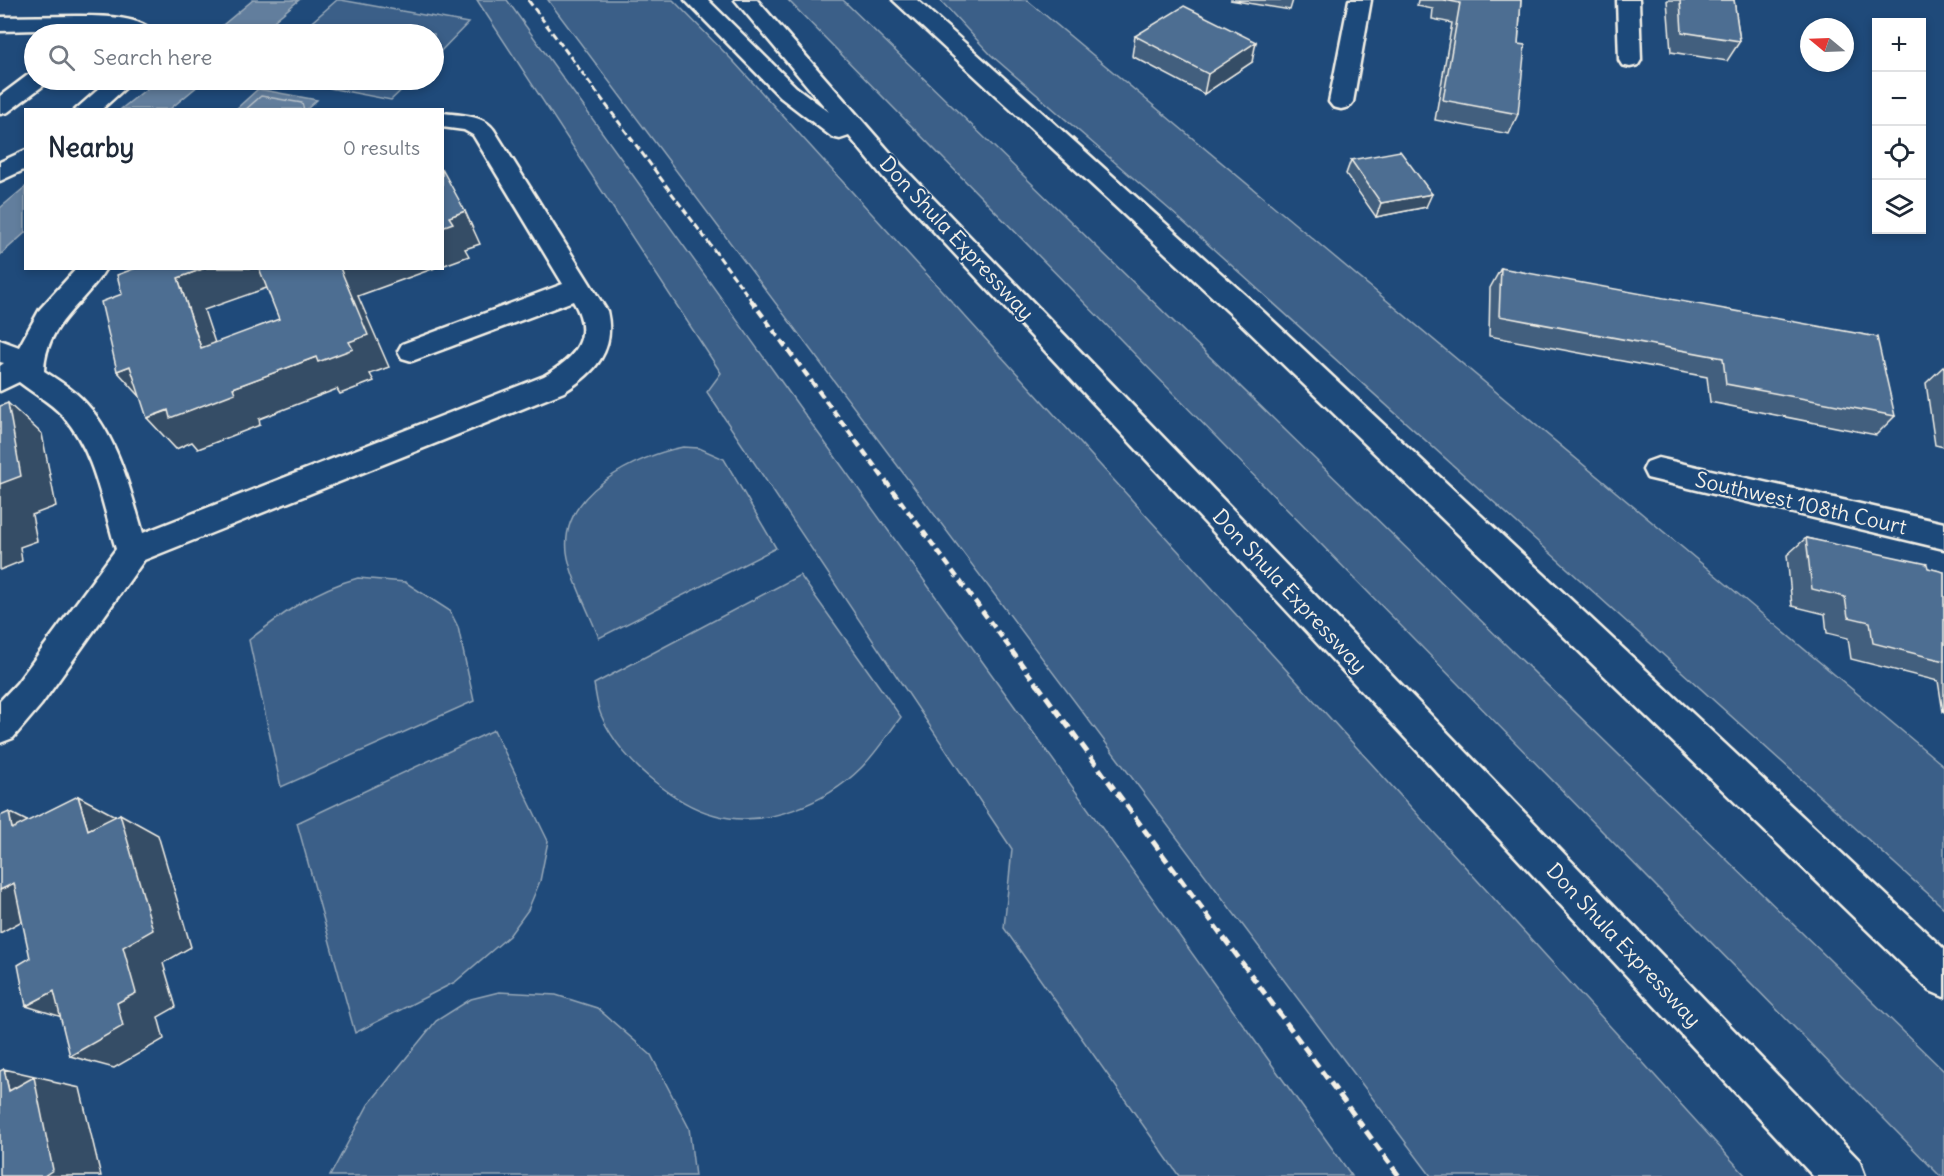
<!DOCTYPE html>
<html lang="en">
<head>
<meta charset="utf-8">
<style>
	body { margin:0; font-family:Delius,sans-serif; background:#f6f6f7; color:#1f2937 }
	.controls { position:absolute; right:18px; top:18px; display:grid; overflow:hidden; border-radius:0px; box-shadow:0 3px 9px #0003 }
	.controls button { width:54px; height:54px; display:grid; place-items:center; padding:0; border:0; border-bottom:2px solid #e0e1e3; background:#fff; color:#1f2937; font:30px sans-serif }
	.compass { position:absolute; left:1800px; top:18px; width:54px; height:54px; border-radius:50%; background:#fff; box-shadow:0 3px 9px #0003; rotate:289deg }
	.list { margin:0; padding:0; list-style:none }
	h2 { display:flex; justify-content:space-between; align-items:center; height:78px; margin:0; padding:0 24px; font-size:26px }
	h2 small { font-size:20px; font-weight:400; color:#747a83 }
	.icon { flex:none; width:33px; height:33px; fill:none; stroke:currentColor; stroke-width:2; stroke-linecap:round; stroke-linejoin:round }
	.map { position:relative; flex:none; width:1944px; height:1176px; overflow:hidden }
	.search { position:absolute; background:#fff; box-shadow:0 3px 9px #0003; left:24px; top:24px; width:420px; height:66px; display:flex; align-items:center; gap:15px; box-sizing:border-box; padding:0 21px; border-radius:33px; color:#747a83; font-size:22px }
	.panel { position:absolute; background:#fff; box-shadow:0 3px 9px #0003; left:24px; top:108px; width:420px; height:162px; border-radius:0px }
	.map>svg:first-child { display:block }
	.green { fill:#3a5f88; stroke:#97a8b8; stroke-width:1.5 }
	.water { fill:#627e9d; stroke:#9cacbb; stroke-width:1.5 }
	.lines { fill:none; stroke-linecap:round; stroke-linejoin:round }
	.shore { stroke:#bac3ca; stroke-width:1.5 }
	.minor-casing { stroke:#f4f1e8; stroke-width:5 }
	.highway-casing { stroke:#f4f1e8; stroke-width:5 }
	.minor { fill:#1f4a7a; fill-rule:evenodd }
	.highway { fill:#1f4a7a; fill-rule:evenodd }
	.rail-far2 { stroke:#f4f1e8; stroke-width:3; stroke-dasharray:7 3; stroke-linecap:butt }
	.rail-far1 { stroke:#f4f1e8; stroke-width:4.5; stroke-dasharray:8 4.5; stroke-linecap:butt }
	.rail { stroke:#f4f1e8; stroke-width:5; stroke-dasharray:10 5; stroke-linecap:butt }
	.wall { fill:#425f7e; stroke:#f4f1e8; stroke-width:1.5 }
	.shaded-wall { fill:#364d66; stroke:#f4f1e8; stroke-width:1.5 }
	.building { fill:#4d6e92; stroke:#f4f1e8; stroke-width:1.5 }
	.labels { text-anchor:middle; dominant-baseline:central; stroke-width:4.5; stroke-linejoin:round; paint-order:stroke }
	.street-label { font-size:21px; fill:#f4f1e8; stroke:#1f4a7a }
</style>
</head>
<body>
<div class="map">
<svg width="1944" height="1176" viewBox="0 0 1944 1176">
	<rect width="100%" height="100%" fill="#1f4a7a"/>
	<filter id="ink" filterUnits="userSpaceOnUse"><feTurbulence type="fractalNoise" baseFrequency=".0167" numOctaves="2"/><feDisplacementMap in="SourceGraphic" scale="12" xChannelSelector="R" yChannelSelector="G"/><feConvolveMatrix kernelMatrix="1 2 1 2 8 2 1 2 1" color-interpolation-filters="sRGB"/></filter>
	<g filter="url(#ink)">
		<path class="green" d="M337,0H341L468,23L434,58V34H298Z
			M477,0H507L1352,1176H1179L1004,928L1012,849L707,392L721,373Z
			M548,0H673L734,62L1746,1176H1431Z
			M788,0H843L1944,1071V1176H1940Z
			M940,0H1027L1944,766V908L1170,210L991,55Z
			M288,80H412L391,100Z
			M683,447L699,448L724,459L776,548L599,638C590,614 570,576 567,552C560,493 636,456 683,447Z
			M800,575L901,717C888,734 876,753 861,768C826,803 764,829 715,815C692,809 674,797 655,782C633,765 612,741 601,715C597,706 596,694 594,684Z
			M358,578L405,582L450,611L458,627L474,701L281,787L249,640C285,612 314,590 358,578Z
			M494,730L548,841L540,881L528,910L509,936L455,982L355,1033L297,823Z
			M499,992L556,995L597,1008L651,1055L689,1128L695,1176H330L368,1105L436,1021L471,999Z"/>
		<path class="water" d="M253,0H299L258,34H212Z
			M158,80H205L170,109H121Z
			M258,89L317,100L307,109H236Z
			M25,187V233L0,255V208Z"/>
		<g class="lines">
			<path class="shore" d="M245,110L261,96L302,103L304,110"/>
			<defs>
				<path id="minor" d="M1349,0H1371L1353,102L1349,107L1341,109L1333,107L1329,102Z
					M1617,0H1639L1641,60L1638,65L1630,67L1622,65L1619,60Z
					M76,16C97,16 142,15 155,34H129L76,29L0,31V17Z
					M34,73V80H47L44,85L8,112L0,114V96L28,75Z
					M109,80H134L101,110H75Z
					M442,113C459,115 484,115 494,130L607,311C616,350 596,372 564,392L144,560L41,705L13,738L0,743V701L17,683L116,549C102,504 95,452 63,416C50,402 33,393 19,382L0,391V366L4,363L0,362V340L19,347L40,309L77,268H106C84,305 45,324 44,371C56,379 70,387 81,398C117,434 129,486 143,533L544,376C575,358 595,337 573,301L412,361L402,358L398,351L402,344L563,284L473,135L464,130L442,127Z
					M26,150V169L0,181V162Z
					M1658,458L1944,523V549L1647,478L1643,470L1647,462Z"/>
				<path id="highway" d="M685,0H708L796,87L829,112L735,0H757L901,165L1859,1160L1865,1176H1813L883,177L849,136L840,139L832,137L780,97Z
					M893,0H917L1254,303L1944,949V997L1930,991L1234,317Z"/>
			</defs>
			<use href="#minor" class="minor-casing"/>
			<use href="#highway" class="highway-casing"/>
			<use href="#minor" class="minor"/>
			<use href="#highway" class="highway"/>
			<path class="rail-far2" d="M528,0L752,301"/>
			<path class="rail-far1" d="M751,300L1038,686"/>
			<path class="rail" d="M1037,684L1399,1176"/>
		</g>
		<path class="wall" d="M1230,0H1293L1290,10Z
			M1418,0H1521L1518,44V114L1509,134L1435,120L1452,23L1432,19L1433,9L1417,6Z
			M1667,0H1734L1740,41L1727,61L1671,52Z
			M1135,36L1252,62L1204,94L1132,56Z
			M1351,160L1426,207L1376,217L1346,174Z
			M1501,268L1895,416L1876,435L1710,402L1707,377L1489,336L1490,288Z
			M1944,366V447L1935,445L1926,383Z
			M1806,538L1944,572V713L1943,712L1938,681L1851,659L1848,638L1827,633L1825,614L1792,606L1787,555Z"/>
		<path class="shaded-wall" d="M1256,42L1252,62L1204,94L1208,74Z
			M1432,194L1426,207L1376,217L1381,203Z
			M465,211L480,244L465,249L469,256L442,266V227L449,217Z
			M205,268H264L275,285L204,310L227,379L201,348L178,278Z
			M340,268H435L358,296L389,367L370,374L374,381L340,394L337,389L259,419L260,425L198,449L192,442L176,449L147,418L233,388L316,357L349,342Z
			M130,366L146,403L117,371Z
			M8,403L42,434L56,506L32,515L37,541L20,547L22,561L0,570V484Z
			M78,796L117,817L88,830Z
			M9,812L51,833L12,829Z
			M120,814L158,835L191,947L163,963L176,1007L158,1017L164,1039L114,1068L70,1056L117,1003L123,947Z
			M14,883L57,902L0,933V890Z
			M54,991L72,1020L26,1006Z
			M4,1069L52,1080L53,1082L80,1088L101,1176H44L9,1091Z"/>
		<path class="building" d="M1444,0H1521L1518,44L1525,45L1518,114L1443,100L1460,3Z
			M1680,0H1734L1740,41L1682,32Z
			M1184,6L1256,42L1208,74L1135,36Z
			M1400,151L1432,194L1381,203L1351,160Z
			M442,169L465,211L449,217L453,223L442,227Z
			M136,268H205L178,278L201,348L279,319L259,268H340L368,335L349,342L353,349L318,362L316,357L233,388L235,393L170,418L168,410L147,418L130,366L117,371L101,302L122,294L117,275Z
			M1501,268L1877,337L1895,416L1726,384L1723,358L1499,316Z
			M8,403L21,476L0,484V406Z
			M1806,538L1927,564L1928,568L1944,572V661L1873,643L1870,622L1848,617L1845,597L1812,589Z
			M78,796L88,830L120,814L153,930L123,947L136,993L117,1003L123,1026L70,1056L54,991L26,1006L18,965L30,958L14,883L0,890V816L9,812L12,829Z
			M4,1069L9,1091L34,1077L53,1170L44,1176H0V1071Z"/>
	</g>
	<g class="labels">
		<g class="street-label">
			<text transform="translate(957 238) rotate(47)">Don Shula Expressway</text>
			<text transform="translate(1801 503) rotate(13)">Southwest 108th Court</text>
			<text transform="translate(1290 591) rotate(47)">Don Shula Expressway</text>
			<text transform="translate(1624 945) rotate(47)">Don Shula Expressway</text>
		</g>
	</g>
</svg>
<div class="controls">
<button>+</button>
<button>−</button>
<button><svg class="icon" aria-label="locate" viewBox="0 0 24 24"><circle cx="12" cy="12" r="6"/><path d="M12 2v4M12 18v4M2 12h4M18 12h4"/></svg></button>
<button><svg class="icon" aria-label="layers" viewBox="0 0 24 24"><path d="M12 4l9 5-9 5-9-5zM3 14l9 5 9-5"/></svg></button>
</div>
<svg class="compass" viewBox="-18 -18 36 36"><path d="M0-13l5 13h-10z" fill="#e53935"/><path d="M0 13l5-13h-10z" fill="#747a83"/></svg>
<div class="search"><svg class="icon" aria-label="search" viewBox="0 0 24 24"><circle cx="10" cy="10" r="6"/><path d="M15 15l6 6"/></svg>Search here</div>
<section class="panel">
<h2>Nearby<small>0 results</small></h2>
<ul class="list">
</ul>
</section>
</div>
</body>
</html>
